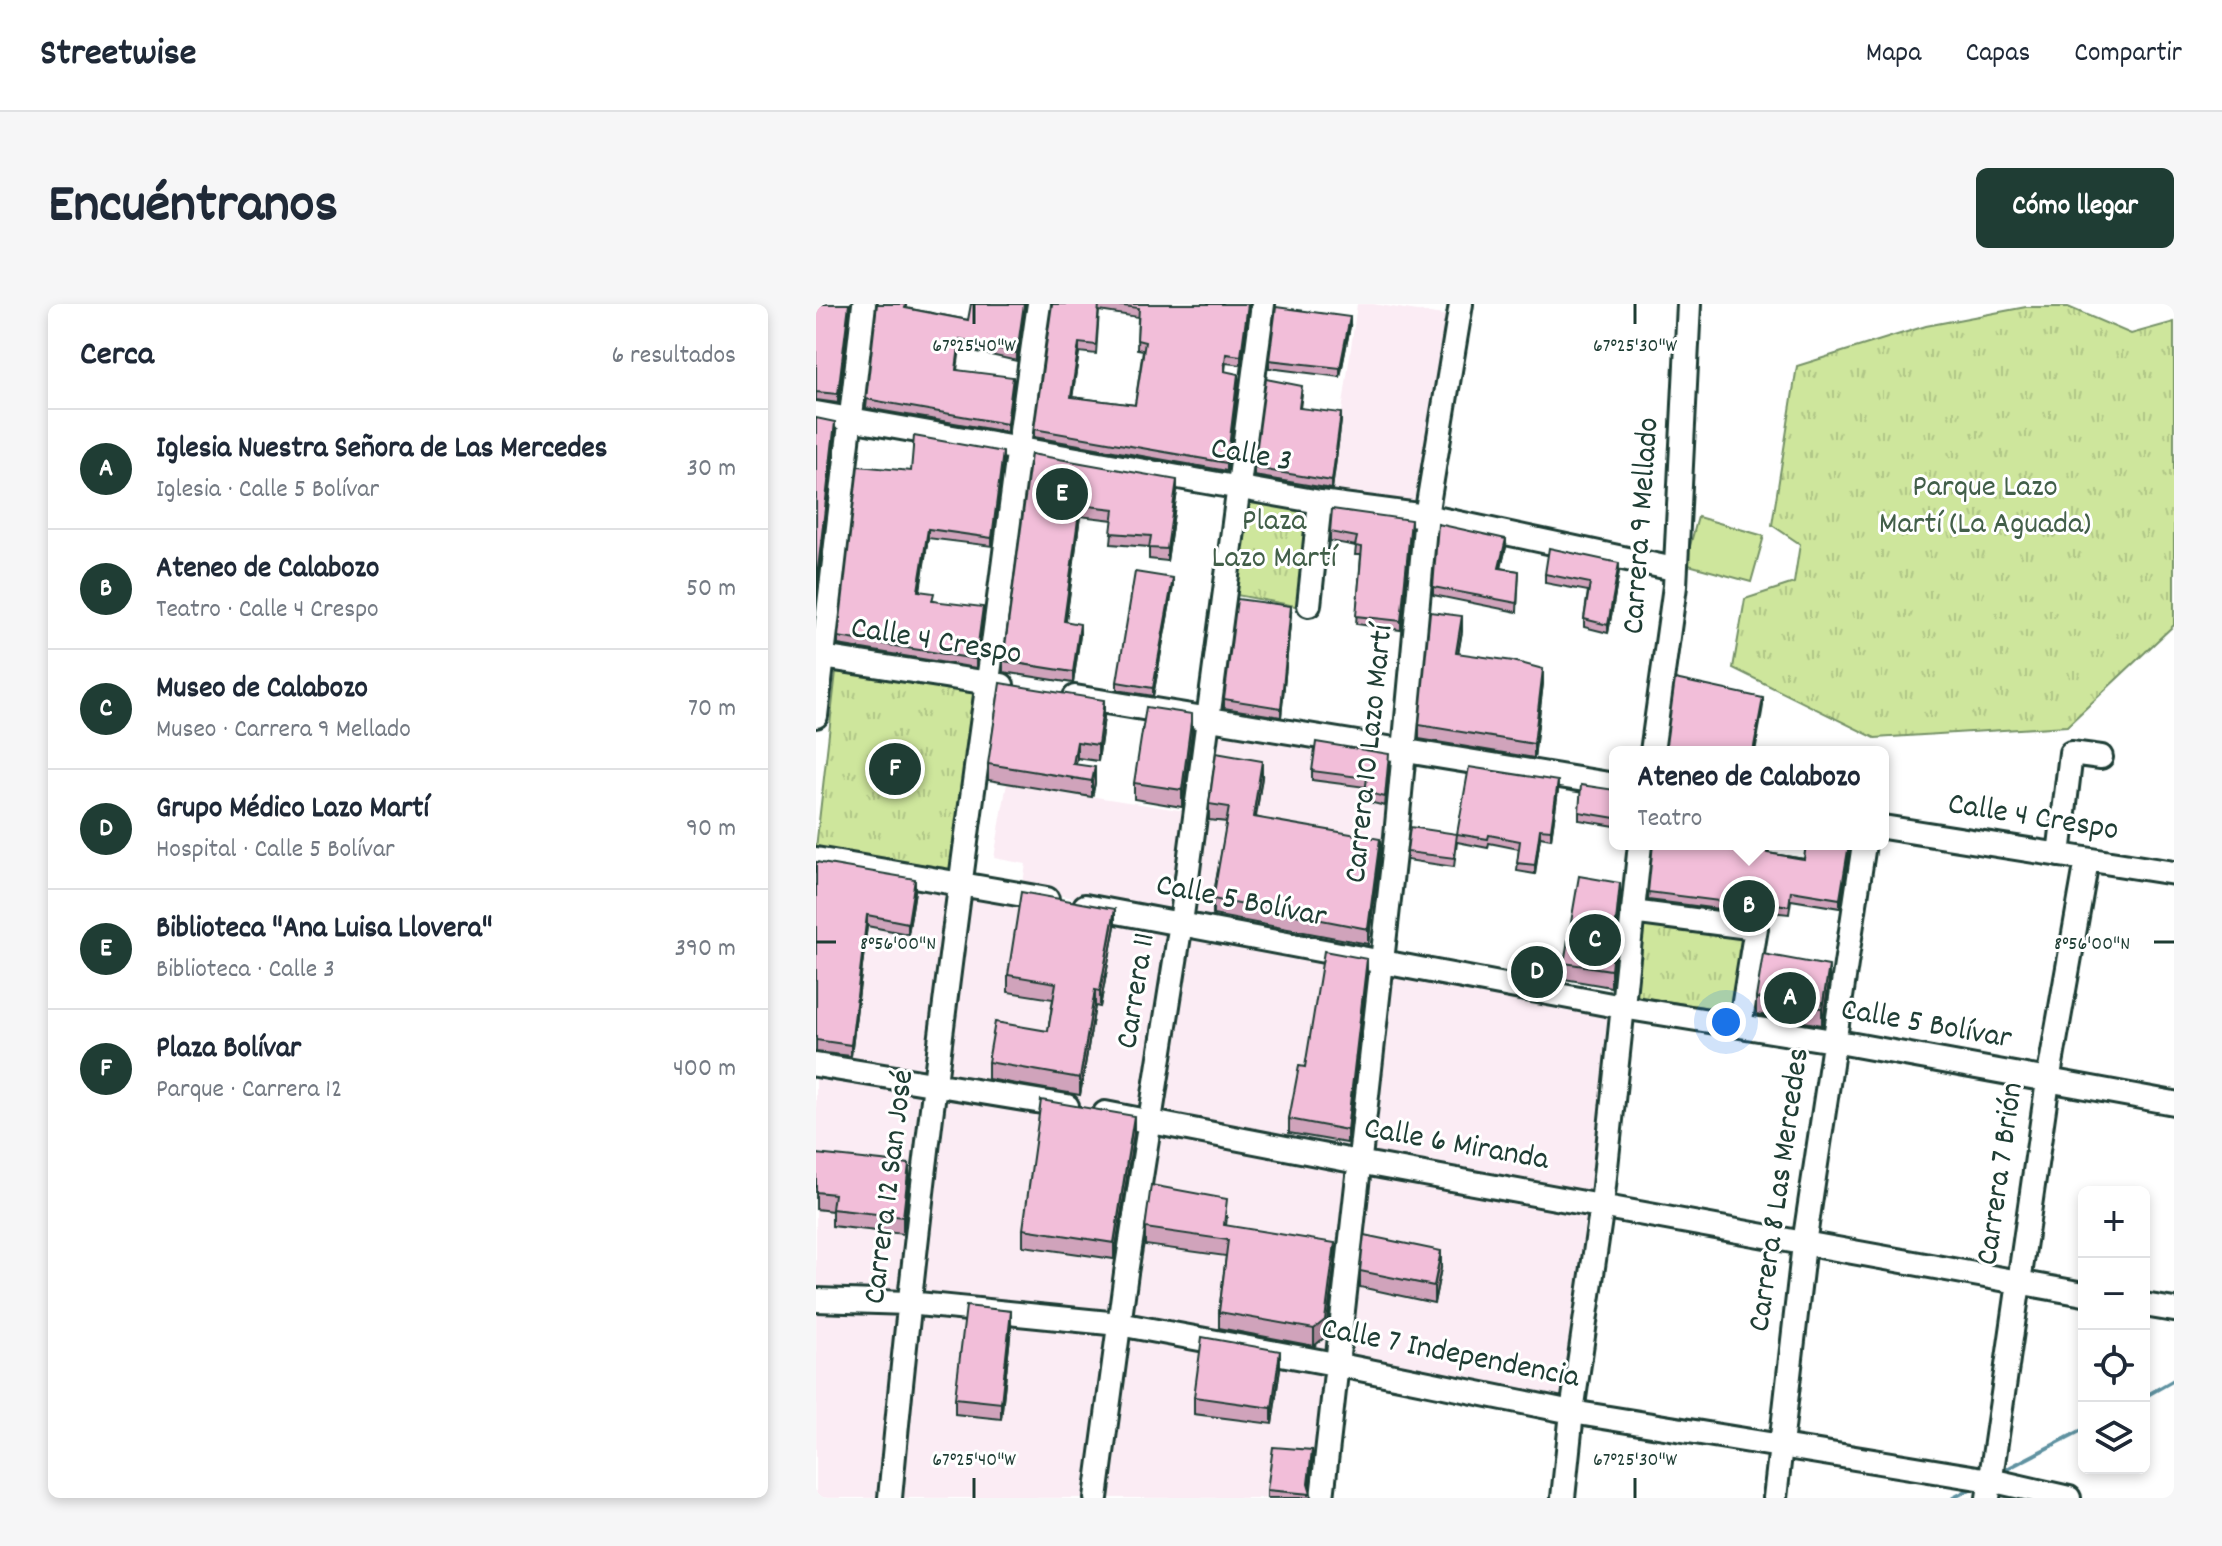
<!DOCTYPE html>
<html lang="es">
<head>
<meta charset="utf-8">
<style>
	body { margin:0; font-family:Dekko,sans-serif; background:#f6f6f7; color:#1f2937 }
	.controls { position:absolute; right:24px; bottom:24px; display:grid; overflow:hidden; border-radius:12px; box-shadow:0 4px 12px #0003 }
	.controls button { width:72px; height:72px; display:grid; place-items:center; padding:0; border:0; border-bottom:2px solid #e0e1e3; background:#fff; color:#1f2937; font:40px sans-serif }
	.you { position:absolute; left:910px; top:718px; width:28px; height:28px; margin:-20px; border:6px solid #fff; border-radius:50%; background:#1a73e8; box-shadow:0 0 0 12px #1a73e833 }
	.badge { display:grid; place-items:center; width:52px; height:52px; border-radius:50%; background:#1f3d34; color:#fff; font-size:26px; font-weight:700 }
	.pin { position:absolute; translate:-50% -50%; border:4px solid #fff; box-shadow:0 2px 8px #0006 }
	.popup { position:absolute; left:793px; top:442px; width:280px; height:104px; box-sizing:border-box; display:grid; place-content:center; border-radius:12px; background:#fff; filter:drop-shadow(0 2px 6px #0005); font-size:26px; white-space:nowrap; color:#747a83 }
	.popup b { font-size:30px; color:#1f2937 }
	.popup::after { content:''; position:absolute; left:50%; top:100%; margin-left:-16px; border:16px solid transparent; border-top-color:#fff }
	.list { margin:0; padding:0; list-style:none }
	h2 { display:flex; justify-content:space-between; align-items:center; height:104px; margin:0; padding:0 32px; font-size:34px }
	h2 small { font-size:26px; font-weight:400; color:#747a83 }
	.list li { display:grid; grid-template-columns:52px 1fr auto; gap:24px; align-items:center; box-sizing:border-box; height:120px; padding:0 32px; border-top:2px solid #e0e1e3 }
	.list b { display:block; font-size:30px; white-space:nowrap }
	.list p { margin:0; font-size:26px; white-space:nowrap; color:#747a83 }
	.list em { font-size:26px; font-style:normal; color:#747a83 }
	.icon { flex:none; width:44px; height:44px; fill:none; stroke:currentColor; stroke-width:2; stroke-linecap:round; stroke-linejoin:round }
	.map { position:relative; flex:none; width:1358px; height:1194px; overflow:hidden; border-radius:12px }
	header { display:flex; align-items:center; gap:48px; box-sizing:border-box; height:112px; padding:0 40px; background:#fff; border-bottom:2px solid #e0e1e3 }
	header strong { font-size:38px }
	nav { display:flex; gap:44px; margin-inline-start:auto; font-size:28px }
	.intro { display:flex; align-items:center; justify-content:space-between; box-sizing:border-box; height:192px; padding:0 48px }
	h1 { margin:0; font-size:56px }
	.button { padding:20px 36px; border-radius:12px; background:#1f3d34; color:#fff; font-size:28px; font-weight:700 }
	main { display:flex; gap:48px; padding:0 48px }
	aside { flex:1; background:#fff; border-radius:12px; box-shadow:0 4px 12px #0003 }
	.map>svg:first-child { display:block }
	.built { fill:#fbecf4 }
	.grass { fill:url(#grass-tufts); stroke:#769268; stroke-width:2 }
	.pitch { fill:#cee69c; stroke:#769268; stroke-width:2 }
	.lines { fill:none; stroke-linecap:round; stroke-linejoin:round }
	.stream { stroke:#5f92a1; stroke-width:4 }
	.minor-casing { stroke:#1f3d34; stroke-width:28 }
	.minor { stroke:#fff; stroke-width:22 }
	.wall { fill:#d0a3bb; stroke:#1f3d34; stroke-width:2; fill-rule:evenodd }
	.shaded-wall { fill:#a98598; stroke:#1f3d34; stroke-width:2 }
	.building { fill:#f2bed9; stroke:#1f3d34; stroke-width:2 }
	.ticks { fill:none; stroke:#1f3d34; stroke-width:3 }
	.labels { text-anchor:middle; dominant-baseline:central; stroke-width:6; stroke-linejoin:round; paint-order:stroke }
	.street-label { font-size:32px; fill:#1f3d34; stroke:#fff }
	.park-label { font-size:32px; fill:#425f49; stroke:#fff }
	.ticks-label { font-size:20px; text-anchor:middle; fill:#1f3d34; stroke:#fff; stroke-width:6; stroke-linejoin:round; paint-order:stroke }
</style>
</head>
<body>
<header>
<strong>Streetwise</strong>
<nav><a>Mapa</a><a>Capas</a><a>Compartir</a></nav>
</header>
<div class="intro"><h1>Encuéntranos</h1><a class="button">Cómo llegar</a></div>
<main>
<aside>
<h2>Cerca<small>6 resultados</small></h2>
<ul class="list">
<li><span class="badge">A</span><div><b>Iglesia Nuestra Señora de Las Mercedes</b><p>Iglesia · Calle 5 Bolívar</p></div><em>30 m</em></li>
<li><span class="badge">B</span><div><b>Ateneo de Calabozo</b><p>Teatro · Calle 4 Crespo</p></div><em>50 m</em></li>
<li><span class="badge">C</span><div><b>Museo de Calabozo</b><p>Museo · Carrera 9 Mellado</p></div><em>70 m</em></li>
<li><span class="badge">D</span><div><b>Grupo Médico Lazo Martí</b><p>Hospital · Calle 5 Bolívar</p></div><em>90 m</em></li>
<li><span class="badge">E</span><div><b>Biblioteca &quot;Ana Luisa Llovera&quot;</b><p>Biblioteca · Calle 3</p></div><em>390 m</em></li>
<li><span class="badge">F</span><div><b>Plaza Bolívar</b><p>Parque · Carrera 12</p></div><em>400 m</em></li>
</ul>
</aside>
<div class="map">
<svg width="1358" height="1194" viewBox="0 0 1358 1194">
	<defs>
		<pattern id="grass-tufts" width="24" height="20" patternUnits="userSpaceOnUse" patternTransform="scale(2)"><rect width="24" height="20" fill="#cee69c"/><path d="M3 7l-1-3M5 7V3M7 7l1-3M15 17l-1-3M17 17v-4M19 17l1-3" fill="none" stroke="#b0c687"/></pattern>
	</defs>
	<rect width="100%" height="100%" fill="#fff"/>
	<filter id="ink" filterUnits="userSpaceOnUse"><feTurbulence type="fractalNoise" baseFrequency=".0125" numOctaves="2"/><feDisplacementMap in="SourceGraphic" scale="16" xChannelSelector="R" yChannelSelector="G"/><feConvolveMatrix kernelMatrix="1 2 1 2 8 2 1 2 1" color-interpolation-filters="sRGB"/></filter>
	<g filter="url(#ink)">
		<path class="built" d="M541,0H557L633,12L600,202L515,187Z
			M398,423L580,451L560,663L798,706L750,1093L532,1073L517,1194H0V563L361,622Z
			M191,479L369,507L352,610L206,585L210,560L178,554Z"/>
		<path class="grass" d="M1210,3H1252L1315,30L1358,18V321L1251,422L1059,434L917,364L929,295L978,279L984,240L956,221L981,62L1110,22Z
			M427,190L499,202L485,303L415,290Z
			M20,368L158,386L135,565L0,544Z
			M829,618L932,634L920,708L817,692Z"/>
		<path class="pitch" d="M882,213L948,232L935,278L869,260Z"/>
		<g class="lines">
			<path class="stream" d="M1328,1093L1358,1076
				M1185,1168L1268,1125
				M1137,1194L1160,1182"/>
			<defs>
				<path id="minor" d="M0,109L504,198L610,212L858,265
					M493,301L504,198
					M0,352L186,381
					M259,393L799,481
					M0,412L48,0
					M836,448L859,282L873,0
					M1067,523L1358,569
					M1243,551L1255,449L1285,453
					M0,555L231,595
					M269,602L806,703L1017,737L1358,799
					M816,608L940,624L924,722
					M0,761L251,802
					M289,809L542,858L1268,990
					M0,996L92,999L303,1020L519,1060L756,1108L1174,1176L1253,1194
					M1328,1001L1358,1006
					M74,1194C99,921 134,649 172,377C189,252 204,126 223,0
					M280,1194L310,969L365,619L447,0
					M506,1194L580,532L610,212L645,0
					M747,1194L756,1108L786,901L824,540
					M959,1194L988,940L1048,540
					M1172,1194L1232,777L1271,556"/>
			</defs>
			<use href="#minor" class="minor-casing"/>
			<use href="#minor" class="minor"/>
		</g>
		<path class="wall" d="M0,0H34L22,99L0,96Z
			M61,0H90V4L152,16L209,0L201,57L144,44L141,66L197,81L191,128L50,104Z
			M236,0H433L425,61L410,59L409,67L422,78L411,167L218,133V125ZM283,7L322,13L321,45L327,46L319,101L256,93L263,48L280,50Z
			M534,22L524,73L453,64V56Z
			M486,90L484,104L525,117L516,185L438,172V164Z
			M215,150L361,187L351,257L333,255V243L295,240L297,216L264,212L250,317L264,331L257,379L187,368V357Z
			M187,156L176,242L112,234L104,287L118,297L167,312L160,364L22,341V333L95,167Z
			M595,224L585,326L540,320L545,251H539L540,242L514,237V228Z
			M690,243L685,264L703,267L701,308L617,291V283Z
			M803,267L792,329L768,323V315L772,287L729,279V270Z
			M357,282L337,392L301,386V378Z
			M475,310L465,413L408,404V395Z
			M646,327L642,349L727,379L718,454L603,435V421Z
			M288,413L282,457L261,454L260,460L279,479L276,493L172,476V460Z
			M376,427L366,503L318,495V479Z
			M573,459L569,502L549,497L550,483L496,476V467Z
			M446,473L440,513L564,550L552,640L397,611V595L411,518L393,516V500Z
			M742,486L735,535L724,533L719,570L701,567L703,545L673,539L672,544L641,538L638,563L591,556V548L641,530Z
			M799,486V522L763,516V508Z
			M837,540H954L952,549L988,555L1034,540L1024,604L975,596L973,610L954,608L952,618L942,610L832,596Z
			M0,558L99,587L92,630L51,622L35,752L0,748Z
			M804,596L795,683L748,675V659Z
			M299,622L284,703L279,702L264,791L172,775V758L232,727L237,695L192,688V671Z
			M551,669L531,839L473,829V815L489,763Z
			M1013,678L1006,721L940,710V694Z
			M318,829L298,955L207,942V925Z
			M0,850L93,877L87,930L16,922V907L0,905Z
			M411,912L410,922L519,956L509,1033L498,1042L403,1024V1008L410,952L329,941V924Z
			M625,964L618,999L544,983V967Z
			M195,1023L185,1115L139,1110V1094Z
			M464,1064L456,1120L378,1110V1093Z
			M496,1159L493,1183L495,1194H451V1186Z"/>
		<path class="shaded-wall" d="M33,0H34L22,99V90Z
			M208,0H209L201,57V49Z
			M432,0H433L425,61V52Z
			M534,13V22L524,73V64Z
			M263,39V48L255,101V93Z
			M422,70V78L411,167V159Z
			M197,73V81L191,128V120Z
			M525,109V117L516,185V177Z
			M19,118V127L0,291V282Z
			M187,148V156L176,242V234Z
			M361,176V187L351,257V245Z
			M264,201V212L248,329V317Z
			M595,216V224L585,326V317Z
			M112,225V234L102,296V287Z
			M690,235V243L683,272V264Z
			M803,259V267L792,329V321Z
			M357,274V282L337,392V384Z
			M475,302V310L465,413V404Z
			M167,303V312L160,364V355Z
			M646,312V327L640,363V349Z
			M264,320V331L257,379V368Z
			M727,365V379L718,454V440Z
			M947,394V402L939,448H937Z
			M288,396V413L282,457V441Z
			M376,410V427L366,503V486Z
			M261,438V454L257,476V460Z
			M446,457V473L437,528V513Z
			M279,463V479L276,493V477Z
			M742,477V486L735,535V526Z
			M724,525V533L719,570V561Z
			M564,535V550L552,640V625Z
			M1033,540H1034L1024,604V595Z
			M99,575V587L92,630V619Z
			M804,579V596L795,683V666Z
			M299,605V622L284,703V687Z
			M51,611V622L35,752V741Z
			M551,655V669L531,839V826Z
			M1013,662V678L1006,721V704Z
			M279,686V702L264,791V774Z
			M318,812V829L298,955V939Z
			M93,860V877L87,930V913Z
			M519,939V956L509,1033L498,1042V1025Z
			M625,947V964L618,999V982Z
			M195,1007V1023L185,1115V1099Z
			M464,1047V1064L456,1120V1104Z
			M496,1146V1159L492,1192V1180Z"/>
		<path class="building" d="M0,0H33L22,90L0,88Z
			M61,0H90L89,4L152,16L155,0H208L201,49L144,35L140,66L197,73L191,120L50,95Z
			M236,0H283L280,41L263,39L255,93L319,101L329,38L321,36L323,4L292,0H432L425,52L410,50L408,67L422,70L411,159L218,125Z
			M460,3L534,13L524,64L453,56Z
			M450,75L486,82L483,104L525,109L516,177L438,164Z
			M0,114L19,118L0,282Z
			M98,132L187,148L176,234L112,225L102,287L118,289L116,297L167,303L160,355L22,333L42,162L95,167Z
			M215,150L361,176L351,245L333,244L335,232L295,229L298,205L264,201L248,317L264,320L257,368L187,357Z
			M516,205L595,216L585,317L540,312L546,243L539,242L541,233L514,228Z
			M622,220L690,235L683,264L703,267L701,299L617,283Z
			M733,244L803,259L792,321L768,315L774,279L729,270Z
			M319,268L357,274L337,384L301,378Z
			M421,295L475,302L465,404L408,395Z
			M614,308L646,312L640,349L697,357L727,365L718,440L603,421Z
			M859,375L947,394L937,448H847L850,441Z
			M184,379L288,396L282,441L261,438L257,460L279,463L276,477L172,460Z
			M330,403L376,410L366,486L318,479Z
			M500,438L573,450L569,493L549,488L551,474L496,467Z
			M400,449L446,457L437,513L564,535L552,625L397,595L413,503L393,500Z
			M653,463L742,477L735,526L724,525L719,561L701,559L704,537L673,531L672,535L641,530Z
			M765,481L799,486V514L763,508Z
			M594,523L641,530L638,554L591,548Z
			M837,540H953L951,549L988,555L990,540H1033L1024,595L975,587L973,602L954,599L952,609L942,602L832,588Z
			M0,558L99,575L92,619L51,611L35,741L0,736Z
			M763,572L804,579L795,666L748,659Z
			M205,588L299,605L284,687L279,686L264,774L172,758L179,718L232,727L240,679L192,671Z
			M508,647L551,655L531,826L473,815L483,762L489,763Z
			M947,650L1013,662L1006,704L940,694Z
			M225,796L318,812L298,939L207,925Z
			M0,850L93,860L87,913L16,905L18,890L0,888Z
			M335,881L411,895L408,921L519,939L509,1016L498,1025L403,1008L412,936L329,924Z
			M548,931L625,947L618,982L544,967Z
			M150,1002L195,1007L185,1099L139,1094Z
			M386,1033L464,1047L456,1104L378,1093Z
			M457,1143L496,1146L492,1180L495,1190L451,1186Z"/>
	</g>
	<path class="ticks" d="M158,0V20M819,0V20M0,638H20M1338,638H1358M158,1174V1194M819,1174V1194"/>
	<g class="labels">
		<g class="street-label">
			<text transform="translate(435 153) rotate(10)">Calle 3</text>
			<text transform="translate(827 222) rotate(-86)">Carrera 9 Mellado</text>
			<text transform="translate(120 339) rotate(9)">Calle 4 Crespo</text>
			<text transform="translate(555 450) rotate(-84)">Carrera 10 Lazo Martí</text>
			<text transform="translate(1217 515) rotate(9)">Calle 4 Crespo</text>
			<text transform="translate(425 599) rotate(11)">Calle 5 Bolívar</text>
			<text transform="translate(322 687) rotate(-81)">Carrera 11</text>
			<text transform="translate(1110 722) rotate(10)">Calle 5 Bolívar</text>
			<text transform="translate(640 842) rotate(10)">Calle 6 Miranda</text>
			<text transform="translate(1186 870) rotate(-82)">Carrera 7 Brión</text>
			<text transform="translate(75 883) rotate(-83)">Carrera 12 San José</text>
			<text transform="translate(965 886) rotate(-82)">Carrera 8 Las Mercedes</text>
			<text transform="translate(634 1051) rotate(11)">Calle 7 Independencia</text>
		</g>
		<g class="park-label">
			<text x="1169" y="185">Parque Lazo<tspan x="1169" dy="37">Martí (La Aguada)</tspan></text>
			<text x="458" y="219">Plaza<tspan x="458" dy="37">Lazo Martí</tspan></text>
		</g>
	</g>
	<g class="ticks-label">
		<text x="158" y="47">67°25'40"W</text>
		<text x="819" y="47">67°25'30"W</text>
		<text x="82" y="645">8°56'00"N</text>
		<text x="1276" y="645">8°56'00"N</text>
		<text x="158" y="1161">67°25'40"W</text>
		<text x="819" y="1161">67°25'30"W</text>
	</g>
</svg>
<div class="controls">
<button>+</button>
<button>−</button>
<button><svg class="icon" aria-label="locate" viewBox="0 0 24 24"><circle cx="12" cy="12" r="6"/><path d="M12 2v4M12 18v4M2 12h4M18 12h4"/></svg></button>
<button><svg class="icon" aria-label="layers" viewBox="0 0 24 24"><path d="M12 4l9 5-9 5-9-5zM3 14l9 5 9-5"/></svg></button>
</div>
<div class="you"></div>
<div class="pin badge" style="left:974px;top:694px">A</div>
<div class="pin badge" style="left:933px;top:602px">B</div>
<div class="popup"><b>Ateneo de Calabozo</b>Teatro</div>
<div class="pin badge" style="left:779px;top:636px">C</div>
<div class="pin badge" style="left:721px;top:668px">D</div>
<div class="pin badge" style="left:246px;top:190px">E</div>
<div class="pin badge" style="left:79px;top:465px">F</div>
</div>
</main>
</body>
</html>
